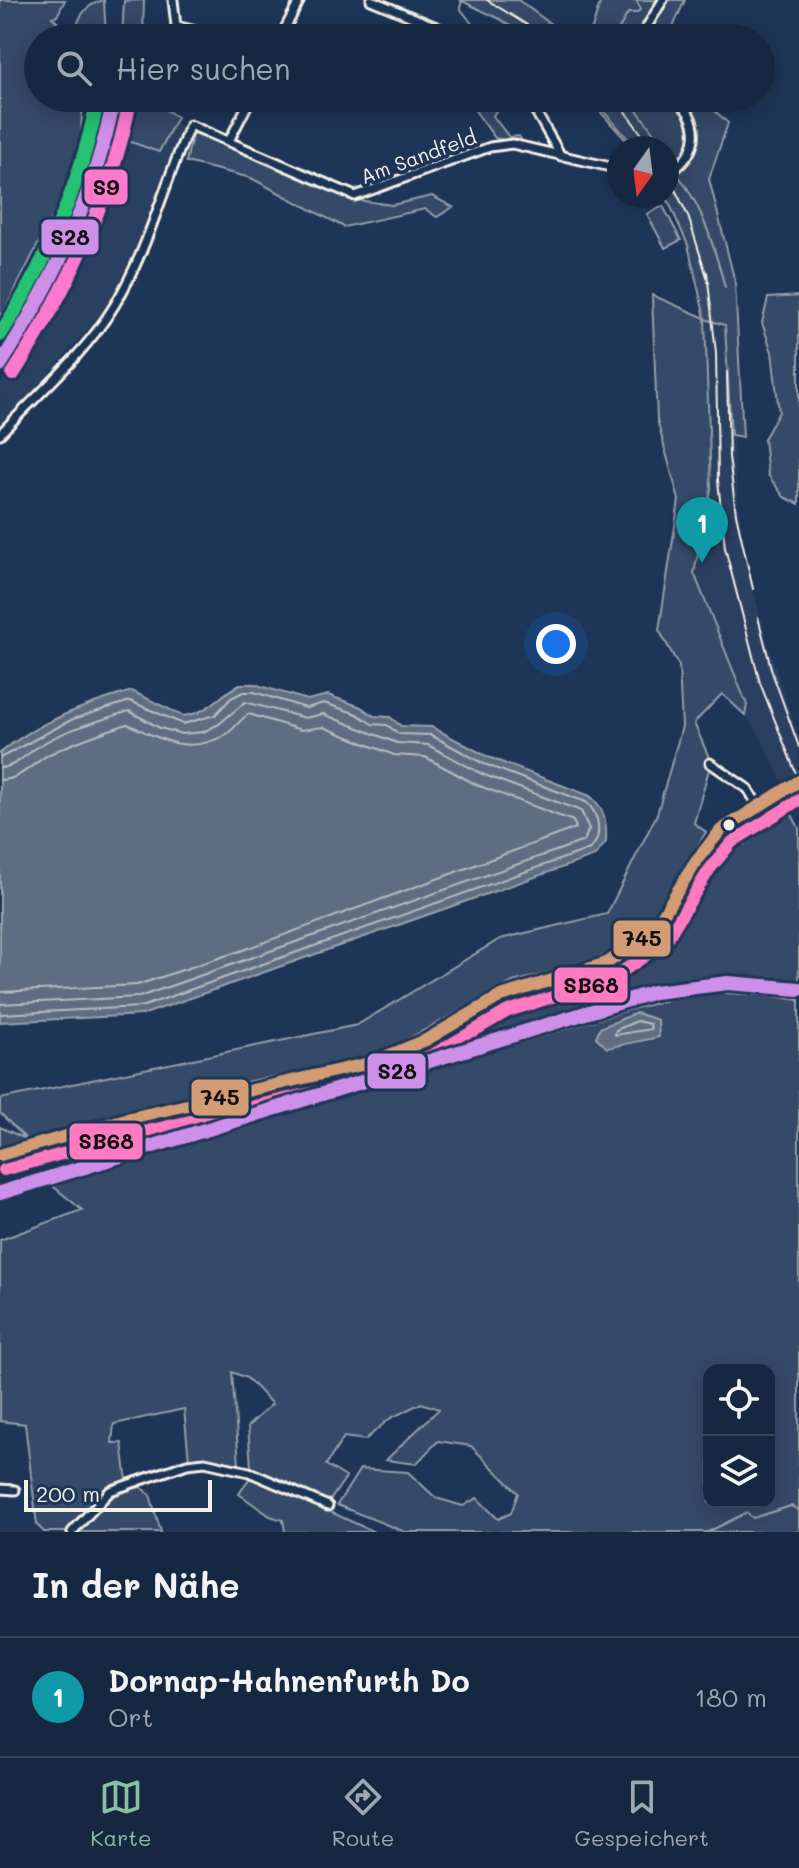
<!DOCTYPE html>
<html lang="de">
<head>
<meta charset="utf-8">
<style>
	body { margin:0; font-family:Mali,sans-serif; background:#1f3048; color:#f1f3f6 }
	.controls { position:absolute; right:24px; bottom:24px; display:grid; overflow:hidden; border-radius:16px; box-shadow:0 4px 20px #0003 }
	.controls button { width:72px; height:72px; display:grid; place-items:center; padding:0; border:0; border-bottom:2px solid #35445a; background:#162841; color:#f1f3f6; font:40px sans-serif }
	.compass { position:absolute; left:607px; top:136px; width:72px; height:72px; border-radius:50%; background:#162841; box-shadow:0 4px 20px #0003; rotate:194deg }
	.scale { position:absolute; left:24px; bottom:20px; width:188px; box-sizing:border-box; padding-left:8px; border:4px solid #f4f1e8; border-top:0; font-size:22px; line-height:28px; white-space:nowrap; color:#f4f1e8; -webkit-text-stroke:6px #1d3557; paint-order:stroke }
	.you { position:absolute; left:556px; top:644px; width:28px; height:28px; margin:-20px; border:6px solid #fff; border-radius:50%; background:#1a73e8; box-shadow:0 0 0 12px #1a73e833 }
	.badge { display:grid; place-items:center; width:52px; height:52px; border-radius:50%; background:#8abfa5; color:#fff; font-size:26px; font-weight:700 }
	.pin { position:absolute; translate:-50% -66px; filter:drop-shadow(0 2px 4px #0008) }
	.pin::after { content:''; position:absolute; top:42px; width:28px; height:24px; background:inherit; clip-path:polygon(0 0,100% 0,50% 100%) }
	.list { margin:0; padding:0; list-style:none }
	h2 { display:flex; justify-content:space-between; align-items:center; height:104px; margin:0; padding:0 32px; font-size:34px }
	h2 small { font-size:26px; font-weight:400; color:#9ea6b1 }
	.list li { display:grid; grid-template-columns:52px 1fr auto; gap:24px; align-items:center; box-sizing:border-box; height:120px; padding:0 32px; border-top:2px solid #35445a }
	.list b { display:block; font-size:30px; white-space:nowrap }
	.list p { margin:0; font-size:26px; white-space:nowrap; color:#9ea6b1 }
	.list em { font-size:26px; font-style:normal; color:#9ea6b1 }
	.icon { flex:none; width:44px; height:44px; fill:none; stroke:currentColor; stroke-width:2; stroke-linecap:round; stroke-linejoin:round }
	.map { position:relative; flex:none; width:799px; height:1532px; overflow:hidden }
	.search { position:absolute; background:#162841; box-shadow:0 4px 20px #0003; left:24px; right:24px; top:24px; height:88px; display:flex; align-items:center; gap:20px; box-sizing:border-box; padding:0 28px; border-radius:44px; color:#9ea6b1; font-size:30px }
	.sheet { height:224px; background:#162841 }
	nav { display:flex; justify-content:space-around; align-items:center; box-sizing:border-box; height:112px; border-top:2px solid #35445a; background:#162841; font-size:22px; color:#9ea6b1 }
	nav a { display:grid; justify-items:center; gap:4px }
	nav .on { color:#8abfa5 }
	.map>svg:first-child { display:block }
	.built { fill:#2a4060 }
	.green { fill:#354a67; stroke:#949ea8; stroke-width:2; fill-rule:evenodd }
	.water { fill:#5e6d82; stroke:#9aa2ab; stroke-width:2 }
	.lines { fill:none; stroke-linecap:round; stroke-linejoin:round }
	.shore { stroke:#b8bcbf; stroke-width:2 }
	.stream { stroke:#9aa2ab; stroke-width:2 }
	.major-tunnel { stroke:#3d516d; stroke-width:9; stroke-dasharray:9 4.5; stroke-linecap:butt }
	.minor-casing { stroke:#f4f1e8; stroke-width:13 }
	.major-casing { stroke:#f4f1e8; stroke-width:15 }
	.minor { stroke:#1d3557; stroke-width:7 }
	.major { stroke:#1d3557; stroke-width:9 }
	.rail { stroke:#f4f1e8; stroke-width:2 }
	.bus-1-casing { stroke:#1d3557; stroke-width:18 }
	.bus-2-casing { stroke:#1d3557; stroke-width:18 }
	.bus-1 { stroke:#d39c74; stroke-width:12 }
	.bus-2 { stroke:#fe7ac1; stroke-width:12 }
	.rail-1-casing { stroke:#1d3557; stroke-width:20 }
	.rail-2-casing { stroke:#1d3557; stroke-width:20 }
	.rail-3-casing { stroke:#1d3557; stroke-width:20 }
	.rail-1 { stroke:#ce8fe9; stroke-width:14 }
	.rail-2 { stroke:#fc7acd; stroke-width:14 }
	.rail-3 { stroke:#26c172; stroke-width:14 }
	.bus-dot { fill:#f4f1e8; stroke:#1d3557; stroke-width:3 }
	.labels { text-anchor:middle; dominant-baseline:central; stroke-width:8; stroke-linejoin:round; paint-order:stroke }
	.street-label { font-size:20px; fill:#f4f1e8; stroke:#1d3557 }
	.line-badge { stroke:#1d3557; stroke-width:3 }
	.pale-badge-label { font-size:22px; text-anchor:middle; font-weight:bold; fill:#111 }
</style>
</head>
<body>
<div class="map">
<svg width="799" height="1532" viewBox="0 0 799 1532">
	<rect width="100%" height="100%" fill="#1d3557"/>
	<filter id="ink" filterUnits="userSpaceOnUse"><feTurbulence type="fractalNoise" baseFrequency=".0125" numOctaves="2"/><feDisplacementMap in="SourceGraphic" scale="16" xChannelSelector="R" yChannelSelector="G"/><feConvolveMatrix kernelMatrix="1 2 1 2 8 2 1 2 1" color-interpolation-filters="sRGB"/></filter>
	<g filter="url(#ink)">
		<path class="built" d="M105,98H117L102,169L70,260L0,369V351L71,224L90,167Z
			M174,123L183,127L149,218L109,305L0,430V384L64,287L125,140L159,151Z
			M705,319L725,325L740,528L763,630L799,738V817L759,734L745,715L721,692L669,658L673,652L724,687L749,709L694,573L711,489Z
			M729,976L799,983V999L727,991L699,992L662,1000L0,1198V1184L46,1169L49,1175L645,988Z"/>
		<path class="green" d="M0,0H65L57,16L52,17L73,38C78,19 83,5 104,0L106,38H38V98H83L79,163L0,320Z
			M144,0L143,38H122L124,1Z
			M460,0H518L570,38H528L500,19Z
			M601,0H661L638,38H589Z
			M667,0H685L668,38H644Z
			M117,98H148L177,117L159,152L109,134Z
			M466,98H503L493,116L509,137L519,136L524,144L495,138Z
			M592,98H670L683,107L697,131L698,120L679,98H701L728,123L709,179L735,282L743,437L731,435L725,325L705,319L711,489L694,573L747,705L745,715L722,694L694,723L711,762L694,823L706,832L656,916L621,949L573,967L513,982L384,1052L345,1063L235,1084L0,1150V1127L26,1139L0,1113V1099L357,1025L500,939L607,914L657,814L682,727L679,666L659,630L679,500L657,420L652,295L705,318L688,245L666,196L667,148H636Z
			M193,132L350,199L392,205L432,196L453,207L437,217L425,209L344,227L251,178L186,162Z
			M663,206L681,240L665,248L647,214Z
			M799,296V504L784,497L768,475L764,439L779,412L772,352L762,323L768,298Z
			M783,798L799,828V983L729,976L645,988L402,1063L519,1002L588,982L628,965L671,931L717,858L741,834L745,844L768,806Z
			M699,992L766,995L799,1000V1532H405L337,1505L360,1469L408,1472L436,1498L463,1506L477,1498L498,1519L511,1513L518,1493L471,1446L438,1441L416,1464L386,1460L439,1409L421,1403L389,1419L365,1440L344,1437L326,1465L346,1477L331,1499L324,1500L251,1467L248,1426L272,1404L247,1378L232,1372L239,1464L189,1460L184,1409L114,1424L112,1443H122L127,1481L102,1492L68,1532H44L37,1525L25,1424L0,1421V1240L82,1210L49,1183L632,1009ZM709,1370H769V1502H709Z
			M257,1478L374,1532H285L283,1520L270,1516L239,1494L249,1479Z
			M141,1487L150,1495L161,1532H77C95,1511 112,1490 141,1487Z"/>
		<path class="water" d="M240,684H254L307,700L328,695L361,707L374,716L390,717L401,726L432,727L488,757L590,796C605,808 607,823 606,842L595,856L142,1015L0,1022V753C39,721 85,705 132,691L183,716C209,713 218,696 240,684Z
			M636,1013L658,1020L659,1037L607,1048L596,1037L600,1028Z"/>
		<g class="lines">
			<path class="shore" d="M0,758L73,719L130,701L183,724L215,715L231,698L243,692H254L306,708L324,703L357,714L372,724L387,725L399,734L431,735L484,764L586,802C600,814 603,837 590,849L141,1007L0,1014
				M0,768C16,767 26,754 39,746C66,729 99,721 129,711L160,728L182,734L203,732L219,724L245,702L305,718L323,714L397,743L428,745L482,774L581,811L589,829L584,841L139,997L0,1004
				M0,780C21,780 32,763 50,754C75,741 101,733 127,724C162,739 188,756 225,735C235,729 240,719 249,714L301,730L323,727L394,755L425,757L477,785L573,821L576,828L243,950L137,985L0,992
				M637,1021L650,1024L651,1029L615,1035L616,1030Z"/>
			<path class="stream" d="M462,0L460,8L483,38
				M617,38V32L628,13H636L641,9L636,0
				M588,98L633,148
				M628,98L660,141L680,156
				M679,176C704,210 714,247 725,287
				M708,1532L746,1513L753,1518L791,1506L799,1510"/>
			<path class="major-tunnel" d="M774,796L799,781"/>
			<defs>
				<path id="minor" d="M173,0L176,26L224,38
					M371,0L463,38
					M280,38L300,0
					M640,38L663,0
					M528,98L561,156
					M229,141L251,98
					M671,172C701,151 702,119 674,98
					M0,434C38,394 85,354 114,306C148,251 164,184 190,125L355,196L490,147L512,144L619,169
					M710,763L748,789L758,806
					M0,1489L15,1490
					M72,1532L110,1491L187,1464L205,1462L249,1472L328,1506"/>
				<path id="major" d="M0,1155L126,1119L370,1063L426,1040L501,996L607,963L653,931L696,861L721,830L774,796"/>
			</defs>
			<use href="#minor" class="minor-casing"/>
			<use href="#major" class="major-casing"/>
			<use href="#minor" class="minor"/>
			<use href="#major" class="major"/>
			<path class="rail" d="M487,0L548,38
				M615,98L652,148
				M667,173L688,216L709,283
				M707,272L716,353L718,480L725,548L760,683L799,781
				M727,372L729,457L736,514L753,589
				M758,617L772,672L799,747"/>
			<defs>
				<path id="bus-1" d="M0,1155L126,1119L370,1063L426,1040L501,996L607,963L653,931L696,861L721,830L799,781"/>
				<path id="bus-2" d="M4,1170L130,1135L375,1078L434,1054L508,1011L613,978L665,942L709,870L732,842L799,800"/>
			</defs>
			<use href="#bus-1" class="bus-1-casing"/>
			<use href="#bus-2" class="bus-2-casing"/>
			<use href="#bus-1" class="bus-1"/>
			<use href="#bus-2" class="bus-2"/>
			<defs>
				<path id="rail-1" d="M0,365C54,281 95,196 114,98
					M0,1193L654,992L728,983L799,989"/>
				<path id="rail-2" d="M13,374C68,288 110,201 130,101"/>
				<path id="rail-3" d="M0,335C47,262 81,184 98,98"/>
			</defs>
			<use href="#rail-1" class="rail-1-casing"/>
			<use href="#rail-2" class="rail-2-casing"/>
			<use href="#rail-3" class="rail-3-casing"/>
			<use href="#rail-1" class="rail-1"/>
			<use href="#rail-2" class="rail-2"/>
			<use href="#rail-3" class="rail-3"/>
		</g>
	</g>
	<circle class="bus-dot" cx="729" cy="825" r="7"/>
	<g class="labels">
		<g class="street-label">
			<text transform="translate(418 156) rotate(-20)">Am Sandfeld</text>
		</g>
	</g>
	<g class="line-badge">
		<rect x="83" y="168" width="46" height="38" rx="8" fill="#fc7acd"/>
		<rect x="40" y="218" width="60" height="38" rx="8" fill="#ce8fe9"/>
		<rect x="612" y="919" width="60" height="39" rx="8" fill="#d39c74"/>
		<rect x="553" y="966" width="76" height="38" rx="8" fill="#fe7ac1"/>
		<rect x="366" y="1052" width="61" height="38" rx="8" fill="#ce8fe9"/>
		<rect x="190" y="1078" width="60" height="39" rx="8" fill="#d39c74"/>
		<rect x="68" y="1122" width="76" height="39" rx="8" fill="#fe7ac1"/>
	</g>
	<g class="pale-badge-label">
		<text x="106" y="195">S9</text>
		<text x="70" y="245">S28</text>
		<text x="642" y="946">745</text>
		<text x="591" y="993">SB68</text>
		<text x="397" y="1079">S28</text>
		<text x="220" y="1105">745</text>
		<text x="106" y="1149">SB68</text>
	</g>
</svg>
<div class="controls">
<button><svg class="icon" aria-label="locate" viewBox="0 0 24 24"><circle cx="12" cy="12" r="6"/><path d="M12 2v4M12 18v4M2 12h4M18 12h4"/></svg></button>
<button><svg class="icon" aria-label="layers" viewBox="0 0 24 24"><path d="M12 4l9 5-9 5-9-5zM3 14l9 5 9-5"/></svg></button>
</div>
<svg class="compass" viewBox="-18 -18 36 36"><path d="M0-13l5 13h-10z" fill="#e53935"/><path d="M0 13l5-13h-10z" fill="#9ea6b1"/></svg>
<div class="scale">200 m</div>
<div class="you"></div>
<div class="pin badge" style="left:702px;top:563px;background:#0f9aa8">1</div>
<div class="search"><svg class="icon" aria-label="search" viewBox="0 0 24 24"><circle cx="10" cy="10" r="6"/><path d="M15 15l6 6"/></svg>Hier suchen</div>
</div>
<section class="sheet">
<h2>In der Nähe<small></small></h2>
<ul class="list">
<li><span class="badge" style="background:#0f9aa8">1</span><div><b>Dornap-Hahnenfurth Do</b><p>Ort</p></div><em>180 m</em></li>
</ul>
</section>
<nav>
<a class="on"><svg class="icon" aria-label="map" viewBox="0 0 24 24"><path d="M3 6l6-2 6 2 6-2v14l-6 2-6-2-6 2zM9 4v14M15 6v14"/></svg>Karte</a>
<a><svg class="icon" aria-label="directions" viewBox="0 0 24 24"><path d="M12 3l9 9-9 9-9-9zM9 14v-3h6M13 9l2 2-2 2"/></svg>Route</a>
<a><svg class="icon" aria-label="saved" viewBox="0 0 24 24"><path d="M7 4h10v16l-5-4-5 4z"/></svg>Gespeichert</a>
</nav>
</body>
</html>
